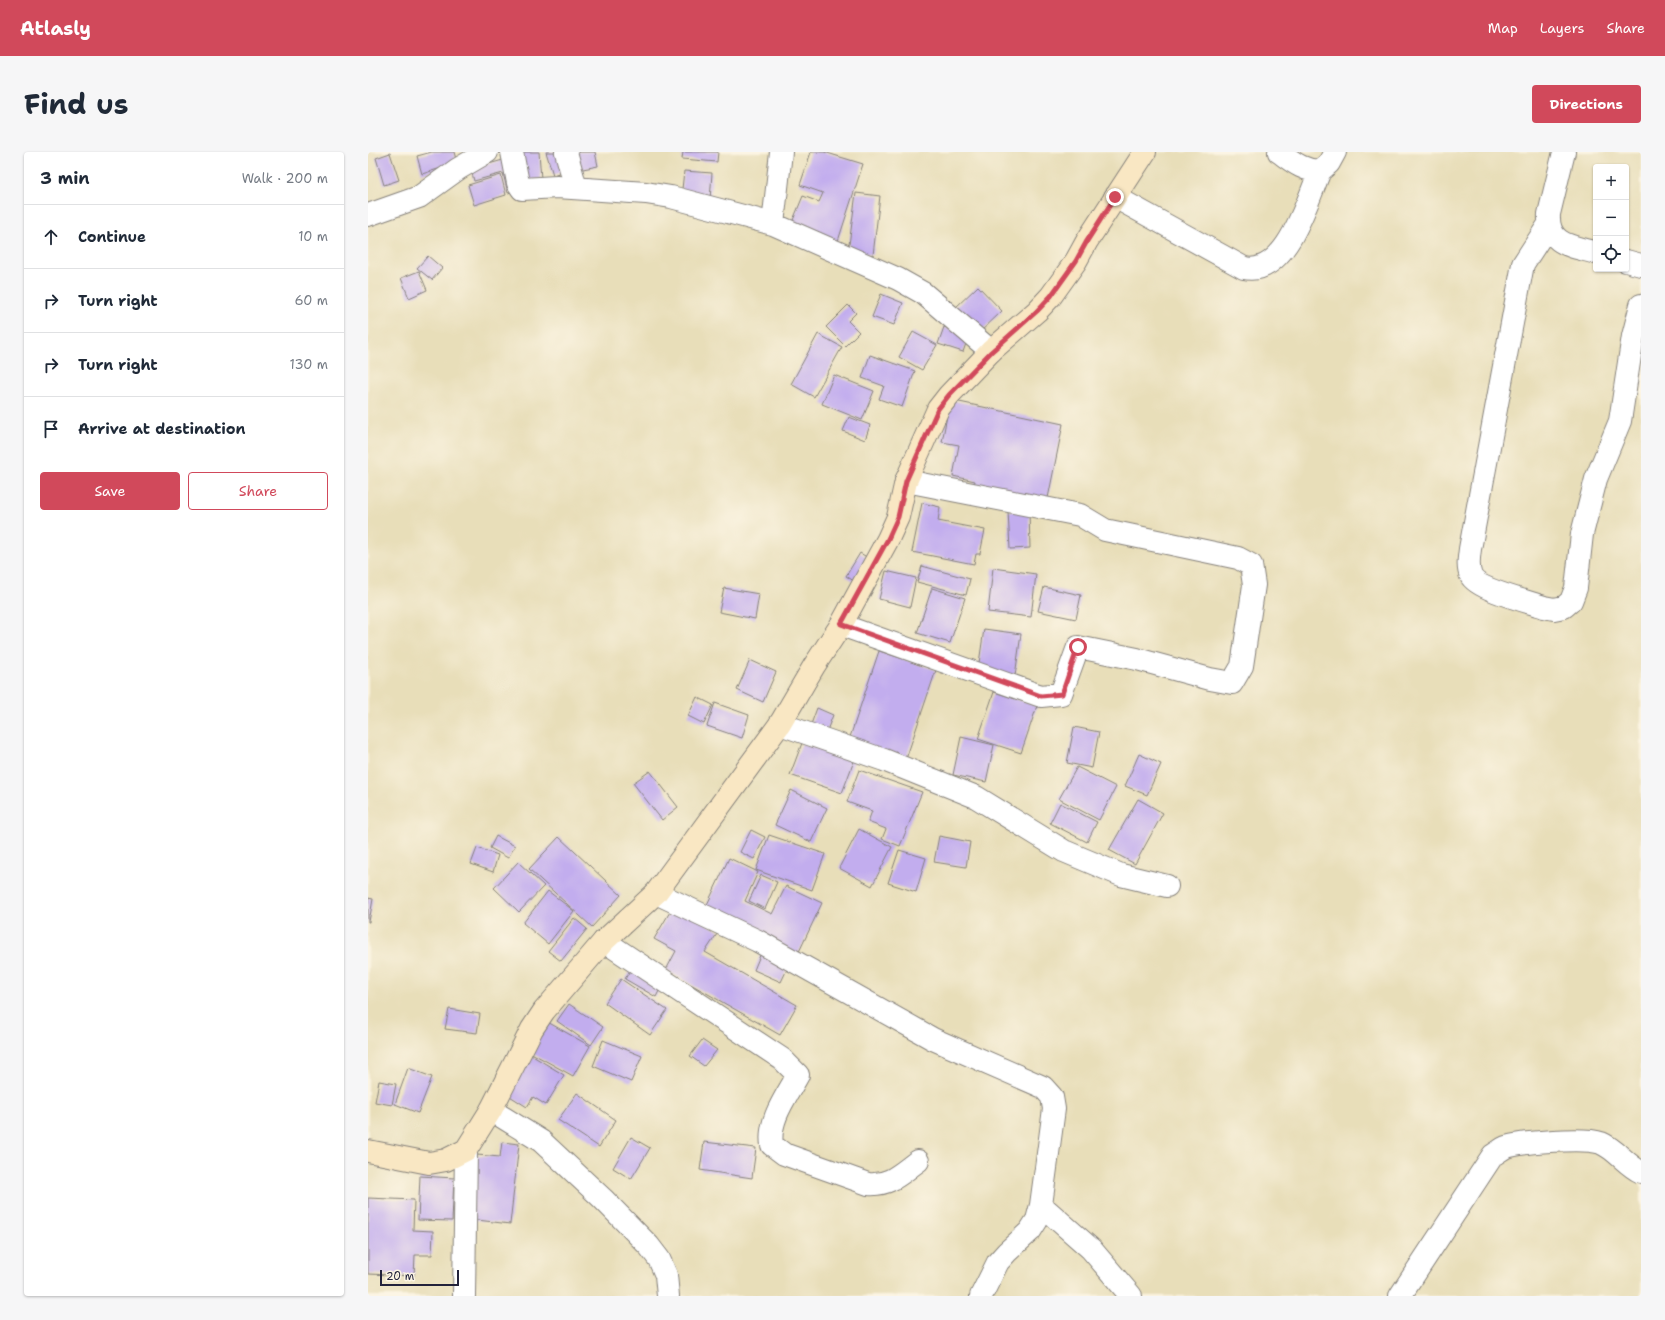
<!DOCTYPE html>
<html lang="en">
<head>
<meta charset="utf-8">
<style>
	body { margin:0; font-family:"Shantell Sans",sans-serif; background:#f6f6f7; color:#1f2937 }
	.controls { position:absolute; right:12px; top:12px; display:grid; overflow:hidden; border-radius:4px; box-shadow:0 1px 3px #0004 }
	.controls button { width:36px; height:36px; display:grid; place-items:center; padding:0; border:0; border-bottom:1px solid #e0e1e3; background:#fff; color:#1f2937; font:20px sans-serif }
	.scale { position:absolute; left:12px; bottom:10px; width:79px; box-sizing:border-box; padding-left:4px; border:2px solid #22223b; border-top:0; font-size:11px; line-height:14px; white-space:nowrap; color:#22223b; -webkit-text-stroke:3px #fcf5e5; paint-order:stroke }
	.stop { position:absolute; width:12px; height:12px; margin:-9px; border:3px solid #d1495b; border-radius:50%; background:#fff }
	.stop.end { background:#d1495b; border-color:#fff; box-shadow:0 1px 4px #0008 }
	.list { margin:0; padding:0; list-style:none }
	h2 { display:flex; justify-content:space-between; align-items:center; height:52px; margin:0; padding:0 16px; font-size:17px }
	h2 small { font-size:13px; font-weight:400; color:#747a83 }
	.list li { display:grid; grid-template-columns:26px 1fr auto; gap:12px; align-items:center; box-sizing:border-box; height:64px; padding:0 16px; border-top:1px solid #e0e1e3 }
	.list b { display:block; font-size:15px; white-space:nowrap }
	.list em { font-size:13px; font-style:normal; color:#747a83 }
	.actions { display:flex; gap:8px; padding:12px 16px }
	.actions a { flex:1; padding:9px 0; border:1px solid #d1495b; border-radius:4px; text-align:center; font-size:14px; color:#d1495b }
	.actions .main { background:#d1495b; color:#fff }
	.icon { flex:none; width:22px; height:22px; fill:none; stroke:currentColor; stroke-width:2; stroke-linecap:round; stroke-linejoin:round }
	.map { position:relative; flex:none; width:1273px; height:1144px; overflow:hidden; border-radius:4px }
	header { display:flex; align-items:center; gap:24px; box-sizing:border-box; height:56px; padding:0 20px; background:#d1495b; color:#fff }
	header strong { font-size:19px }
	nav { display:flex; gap:22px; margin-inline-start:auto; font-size:14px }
	.intro { display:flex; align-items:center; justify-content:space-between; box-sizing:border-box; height:96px; padding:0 24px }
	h1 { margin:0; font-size:28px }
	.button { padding:10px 18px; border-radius:4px; background:#d1495b; color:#fff; font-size:14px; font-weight:700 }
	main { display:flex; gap:24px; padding:0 24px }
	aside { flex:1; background:#fff; border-radius:4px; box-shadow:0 1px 3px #0004 }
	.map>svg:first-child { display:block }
	.building { fill:#c2adee }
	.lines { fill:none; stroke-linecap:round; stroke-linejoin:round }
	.street-casing { stroke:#85807a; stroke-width:24 }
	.secondary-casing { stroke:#85807a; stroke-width:24 }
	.street { stroke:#fff; stroke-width:22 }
	.secondary { stroke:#f9e7c3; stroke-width:22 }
	.route { stroke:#d1495b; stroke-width:5 }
</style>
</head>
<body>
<header>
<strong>Atlasly</strong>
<nav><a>Map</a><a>Layers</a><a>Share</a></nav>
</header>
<div class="intro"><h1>Find us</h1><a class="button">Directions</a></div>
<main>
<aside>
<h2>3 min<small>Walk · 200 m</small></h2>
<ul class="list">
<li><svg class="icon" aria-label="ahead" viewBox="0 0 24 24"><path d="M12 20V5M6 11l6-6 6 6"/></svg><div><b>Continue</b></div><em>10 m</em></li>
<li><svg class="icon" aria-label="right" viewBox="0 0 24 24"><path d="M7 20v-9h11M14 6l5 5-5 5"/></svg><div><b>Turn right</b></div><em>60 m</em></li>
<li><svg class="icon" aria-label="right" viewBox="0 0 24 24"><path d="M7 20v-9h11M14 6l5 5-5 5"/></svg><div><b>Turn right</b></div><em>130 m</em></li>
<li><svg class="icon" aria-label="arrive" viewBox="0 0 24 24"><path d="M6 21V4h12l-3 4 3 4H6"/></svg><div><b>Arrive at destination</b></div></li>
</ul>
<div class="actions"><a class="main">Save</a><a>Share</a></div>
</aside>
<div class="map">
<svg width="1273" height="1144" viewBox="0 0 1273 1144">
	<rect width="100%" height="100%" fill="#fcf5e5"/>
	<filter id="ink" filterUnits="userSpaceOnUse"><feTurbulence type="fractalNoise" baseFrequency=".025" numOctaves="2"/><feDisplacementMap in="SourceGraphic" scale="8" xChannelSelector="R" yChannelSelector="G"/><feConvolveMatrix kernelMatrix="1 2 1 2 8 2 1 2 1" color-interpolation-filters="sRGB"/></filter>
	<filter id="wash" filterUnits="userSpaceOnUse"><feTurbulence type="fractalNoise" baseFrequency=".012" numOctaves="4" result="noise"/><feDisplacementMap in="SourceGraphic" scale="16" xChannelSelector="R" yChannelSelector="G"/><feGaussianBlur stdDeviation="0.9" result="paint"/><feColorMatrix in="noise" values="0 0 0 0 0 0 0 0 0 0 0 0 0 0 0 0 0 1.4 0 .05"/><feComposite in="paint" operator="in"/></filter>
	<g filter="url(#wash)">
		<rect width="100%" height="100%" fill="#e8deb9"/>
		<g id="blocks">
			<path class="building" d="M64,0H86L89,11L54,22L49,4Z
				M148,0H171L173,27L151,29Z
				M178,0H196L202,17L185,23Z
				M201,0H227L230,14L205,19Z
				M315,0H350L349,10L314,7Z
				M443,0H456L495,12L470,89L423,73L435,44L451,50L455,41L432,33Z
				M22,1L31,28L16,33L8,6Z
				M142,6L150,38L140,41L135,21L106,29L103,17Z
				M316,19L344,21L342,48L313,46Z
				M133,23L138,43L106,53L100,33Z
				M488,41L512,44L505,103L480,100Z
				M60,104L74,116L64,128L49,116Z
				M51,119L59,138L41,146L33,126Z
				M610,134L634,159L610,182L586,157Z
				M513,142L535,151L526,173L504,165Z
				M480,153L488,161L480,169L491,180L477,194L458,175Z
				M576,175L601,183L595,200L570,192Z
				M545,180L569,193L554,218L531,205Z
				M450,182L474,195L446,245L423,232Z
				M502,203L547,219L534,255L511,247L516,234L494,226Z
				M466,223L506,239L494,268L454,252Z
				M582,248L695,272L678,356L606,333L607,329L585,324L591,293L574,290Z
				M481,265L502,273L497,288L475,279Z
				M554,351L572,355L570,369L617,378L612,402H608L606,412L544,400Z
				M661,358L662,396L642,397L640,359Z
				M492,401L502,407L489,431L478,424Z
				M554,414L602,427L598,443L549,430Z
				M625,416L668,422L663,465L620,460Z
				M518,419L548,426L542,455L511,447Z
				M676,435L713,443L708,467L670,459Z
				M356,436L391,442L387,467L351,460Z
				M564,436L597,446L582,491L549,481Z
				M616,477L653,482L647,524L610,518Z
				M511,499L568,518L537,610L480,591Z
				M382,508L408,520L395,550L369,538Z
				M626,540L669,554L653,601L610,587Z
				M329,545L345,553L336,572L320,564Z
				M347,551L381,563L374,586L339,574Z
				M449,556L465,563L458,581L442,575Z
				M706,575L731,580L724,616L699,611Z
				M593,585L626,593L618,630L585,623Z
				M434,591L486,609L474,641L422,623Z
				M771,602L793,612L779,643L757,634Z
				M709,615L748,635L731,668L691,647Z
				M491,618L554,640L532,694L514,687L518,677L500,670L504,659L479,650Z
				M282,619L310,655L294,668L265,631Z
				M423,638L459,656L443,690L407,673Z
				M770,647L795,661L767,712L741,698Z
				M692,651L729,670L719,690L682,671Z
				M491,677L524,695L504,734L471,716Z
				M383,678L397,685L386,707L372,700Z
				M401,683L457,702L444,738L388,718Z
				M128,684L147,694L140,706L122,696Z
				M571,684L602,690L598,715L566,710Z
				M191,685L253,743L224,775L161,717Z
				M109,696L130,703L125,720L103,712Z
				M531,698L558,706L548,740L520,731Z
				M361,706L390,720L377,749L404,762L418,734L454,751L429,804L336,759Z
				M150,710L176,734L151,760L126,736Z
				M393,723L409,730L397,757L381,749Z
				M180,739L206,759L180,792L155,771Z
				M0,746L5,747L1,770H0Z
				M306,753L351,779L337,800L429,853L412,883L298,818L308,799L286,787Z
				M206,766L219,777L193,809L180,799Z
				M395,796L423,809L413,830L386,818Z
				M264,815L294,833L288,845L257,827Z
				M253,827L299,858L282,883L237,851Z
				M201,852L235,875L223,893L189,869Z
				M81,857L112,862L109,881L77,877Z
				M176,868L222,894L205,924L158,898Z
				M235,888L274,904L263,930L225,914Z
				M334,888L349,898L336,914L322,904Z
				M158,900L196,923L178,953L165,945L159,955L134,939Z
				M40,916L64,925L50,961L27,952Z
				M11,929L28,932L24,953L7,950Z
				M209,941L248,968L231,995L190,968Z
				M263,985L282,996L263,1027L245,1016Z
				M134,990L151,992L142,1072L101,1067L109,1003L132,1005Z
				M336,990L388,996L384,1026L332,1018Z
				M52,1024L86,1026L84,1069L50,1068Z
				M0,1046L46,1048L45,1078L65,1079L64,1103H47L46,1124L0,1122Z"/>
		</g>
	</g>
	<g filter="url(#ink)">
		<use href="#blocks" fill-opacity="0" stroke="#85807a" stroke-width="1"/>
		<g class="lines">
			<defs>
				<path id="street" d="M144,0L150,31L154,37L189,35L278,41L303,45L405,72L530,127L555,141L623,199
					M198,0L208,36
					M911,0C924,9 935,19 952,19L961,11L967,0
					M1196,0L1181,62C1179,93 1204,94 1228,101
					M747,45L876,116C918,125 939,49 952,19
					M0,63L51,45L90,17L119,0
					M405,72L413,0
					M1181,72L1155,112L1102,397C1101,406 1099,415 1103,424C1109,437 1161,450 1176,455L1186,457L1196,455L1203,449L1208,436L1214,382L1228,327L1252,269L1265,184L1273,153
					M1258,109L1273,113
					M473,473L673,544L693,542L710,495L769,507L842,527L864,531L874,514L886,433L883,413L870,406L737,378L712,363L538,329
					M412,572L516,608L608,645L696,699L753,723L799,734
					M288,741L390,789L565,887L675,935L684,945L686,957L673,1053L669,1068L662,1079L639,1100L630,1110L613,1144
					M236,789L414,907L430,923C418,945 400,968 404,993L416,1002L500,1032C522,1034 533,1021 550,1009
					M123,958L173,989L235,1047L281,1094L291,1107L298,1123L300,1144
					M673,1053L723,1097L763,1144
					M96,1144L98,998
					M1032,1144L1125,1003C1129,1001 1133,997 1138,995C1155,990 1216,985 1233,991C1248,997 1258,1013 1273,1020"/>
				<path id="secondary" d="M0,999L61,1011L78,1008L98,998L123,958L164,877L176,859L236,789L288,741L412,572L446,514L473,473L520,387L530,365L538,329L570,257L581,243L623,199L669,159L683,144L708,109L719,89L777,0"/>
			</defs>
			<use href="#street" class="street-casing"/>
			<use href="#secondary" class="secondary-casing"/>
			<use href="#street" class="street"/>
			<use href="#secondary" class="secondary"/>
		</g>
	</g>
	<g class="lines" filter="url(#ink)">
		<path class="route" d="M710,495L694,542L673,544L473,472L520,387L530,365L538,329L570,257L581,243L623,200L669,159L683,144L708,109L719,89L747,45"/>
	</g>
</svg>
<div class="controls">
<button>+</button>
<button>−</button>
<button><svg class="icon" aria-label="locate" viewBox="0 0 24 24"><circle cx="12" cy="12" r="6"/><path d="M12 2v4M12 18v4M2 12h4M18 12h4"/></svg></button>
</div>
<div class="scale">20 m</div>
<div class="stop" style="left:710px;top:495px"></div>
<div class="stop end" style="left:747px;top:45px"></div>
</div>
</main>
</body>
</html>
